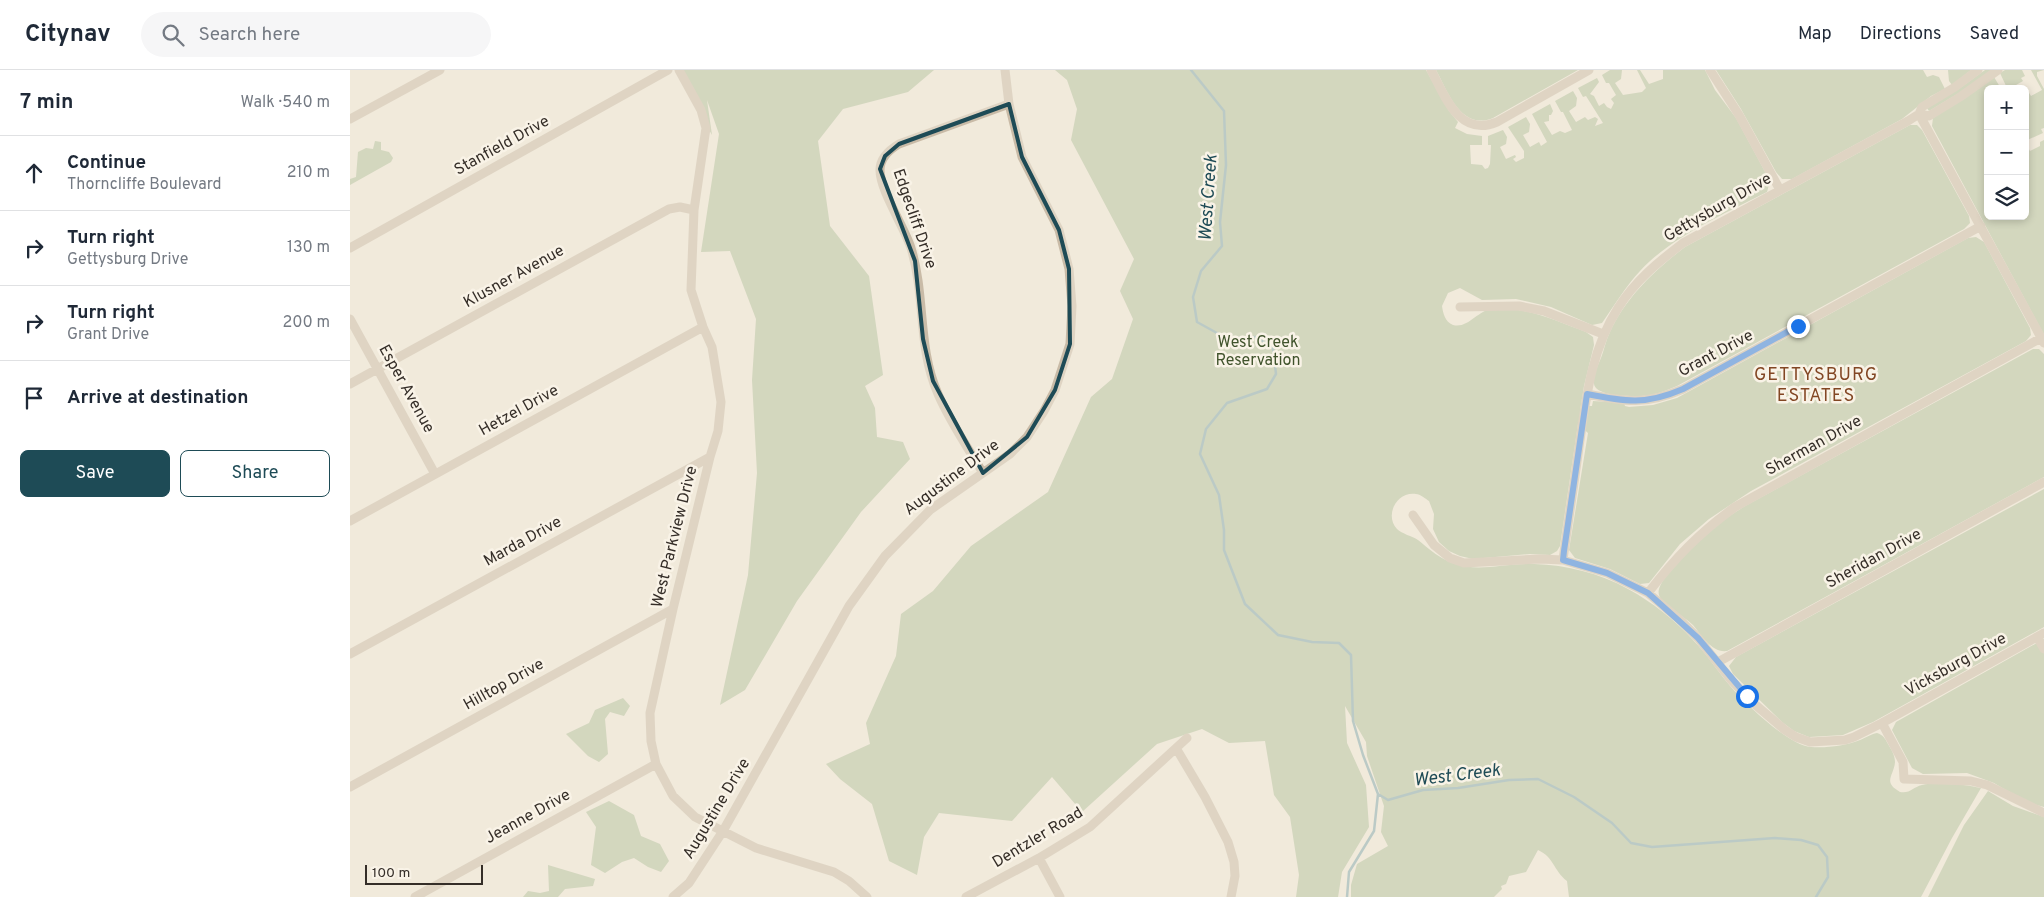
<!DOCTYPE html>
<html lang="en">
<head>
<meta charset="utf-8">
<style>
	body { margin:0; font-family:Overpass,sans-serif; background:#f6f6f7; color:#1f2937 }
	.controls { position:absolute; right:15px; top:15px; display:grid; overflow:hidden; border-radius:8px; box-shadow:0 2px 8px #0003 }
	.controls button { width:45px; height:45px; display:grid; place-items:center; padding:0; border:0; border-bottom:1px solid #e0e1e3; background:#fff; color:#1f2937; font:25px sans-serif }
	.scale { position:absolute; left:15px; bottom:12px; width:118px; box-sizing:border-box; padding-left:5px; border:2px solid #352e28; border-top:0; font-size:14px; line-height:18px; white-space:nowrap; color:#352e28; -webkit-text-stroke:4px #f9f3e7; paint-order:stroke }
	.stop { position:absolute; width:15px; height:15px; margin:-11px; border:4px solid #1a73e8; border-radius:50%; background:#fff }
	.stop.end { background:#1a73e8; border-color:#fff; box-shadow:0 1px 5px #0008 }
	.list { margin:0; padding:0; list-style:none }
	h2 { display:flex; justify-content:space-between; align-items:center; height:65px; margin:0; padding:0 20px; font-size:21px }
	h2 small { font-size:16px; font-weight:400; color:#747a83 }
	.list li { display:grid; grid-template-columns:32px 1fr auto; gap:15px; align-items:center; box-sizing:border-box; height:75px; padding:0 20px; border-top:1px solid #e0e1e3 }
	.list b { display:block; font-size:19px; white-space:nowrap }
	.list p { margin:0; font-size:16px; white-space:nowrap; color:#747a83 }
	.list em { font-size:16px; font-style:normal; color:#747a83 }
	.actions { display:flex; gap:10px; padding:15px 20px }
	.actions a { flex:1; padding:11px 0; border:1px solid #1e4b56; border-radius:8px; text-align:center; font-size:18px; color:#1e4b56 }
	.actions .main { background:#1e4b56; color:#fff }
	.icon { flex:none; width:28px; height:28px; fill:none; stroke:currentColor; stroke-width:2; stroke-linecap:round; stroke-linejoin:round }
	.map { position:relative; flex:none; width:1694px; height:827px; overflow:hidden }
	header { display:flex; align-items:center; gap:30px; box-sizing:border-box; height:70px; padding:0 25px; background:#fff; border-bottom:1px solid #e0e1e3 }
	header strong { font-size:24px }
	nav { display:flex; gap:28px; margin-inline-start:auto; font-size:18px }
	.search { width:350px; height:45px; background:#f6f6f7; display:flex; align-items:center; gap:12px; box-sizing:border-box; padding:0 18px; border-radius:28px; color:#747a83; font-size:19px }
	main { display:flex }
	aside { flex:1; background:#fff }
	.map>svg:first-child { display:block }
	.green { fill:#afc09c }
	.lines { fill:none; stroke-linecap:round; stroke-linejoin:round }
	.stream { stroke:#7ba5ad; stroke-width:2.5 }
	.minor { stroke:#c9bba7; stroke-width:9 }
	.route { stroke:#1a73e8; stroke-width:6 }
	.marked { fill:none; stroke:#1e4b56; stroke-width:4; stroke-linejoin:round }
	.labels { text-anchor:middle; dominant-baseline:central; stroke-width:5; stroke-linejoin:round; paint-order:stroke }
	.street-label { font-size:16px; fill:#352e28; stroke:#f9f3e7 }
	.park-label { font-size:16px; fill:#40532c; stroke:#f9f3e7 }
	.water-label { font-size:18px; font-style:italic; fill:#1e4b56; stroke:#f9f3e7 }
	.neighbourhood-label { font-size:18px; letter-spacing:1px; fill:#824623; stroke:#f9f3e7 }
</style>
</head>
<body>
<header>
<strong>Citynav</strong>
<div class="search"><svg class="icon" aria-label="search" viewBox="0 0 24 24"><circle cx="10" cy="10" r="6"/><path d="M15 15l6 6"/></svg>Search here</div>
<nav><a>Map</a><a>Directions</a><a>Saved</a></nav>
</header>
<main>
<aside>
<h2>7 min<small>Walk · 540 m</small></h2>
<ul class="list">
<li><svg class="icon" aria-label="ahead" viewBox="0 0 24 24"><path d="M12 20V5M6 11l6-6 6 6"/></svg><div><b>Continue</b><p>Thorncliffe Boulevard</p></div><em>210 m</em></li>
<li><svg class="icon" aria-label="right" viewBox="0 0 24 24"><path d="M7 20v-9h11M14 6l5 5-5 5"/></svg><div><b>Turn right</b><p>Gettysburg Drive</p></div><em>130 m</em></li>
<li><svg class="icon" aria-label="right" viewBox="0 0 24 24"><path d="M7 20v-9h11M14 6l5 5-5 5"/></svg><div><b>Turn right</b><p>Grant Drive</p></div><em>200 m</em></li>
<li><svg class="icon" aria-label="arrive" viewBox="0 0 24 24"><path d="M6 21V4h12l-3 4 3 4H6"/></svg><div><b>Arrive at destination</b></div></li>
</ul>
<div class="actions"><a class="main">Save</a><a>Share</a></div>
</aside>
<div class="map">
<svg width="1694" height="827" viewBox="0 0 1694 827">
	<rect width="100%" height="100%" fill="#f1eadb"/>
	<path class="green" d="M326,0H584L558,22L493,39L468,71L480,156L519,206L533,305L515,316L525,338L527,367L553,372L560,389L511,442L447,531L395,620L370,635L398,505L407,403L402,310L406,249L380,181L351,182L369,64L357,30L362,65Z
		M705,0H1076L1099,41L1108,52L1105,58L1117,64L1132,66V75H1120L1121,94L1132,95L1135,99L1138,98L1140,94L1141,75H1138V66L1153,60L1157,67L1156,74L1150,77L1156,89L1165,85L1166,87L1163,89L1166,92L1174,88V81L1158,57L1176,47L1180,54L1179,62L1173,65L1180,77L1189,72L1191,76L1197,72L1182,44L1200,34L1203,41L1201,45H1199V51L1194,52L1202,65L1210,61L1215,63L1222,60L1213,42H1211L1205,31L1223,21L1227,28L1226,36L1219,41L1226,52L1235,47L1238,50L1245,47L1248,49L1245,56L1253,53L1236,26L1233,27L1228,18L1247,8L1249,12L1240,24L1244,26L1249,36L1254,33L1257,37L1261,39L1264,33L1261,29L1266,25L1259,13H1256L1252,5L1260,0H1272L1271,9L1265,13L1273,25L1292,22L1296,18L1287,0H1290L1299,14L1313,9V0H1355L1365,20L1386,48L1420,111L1417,122C1376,143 1321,167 1290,201C1276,216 1264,236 1252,253L1242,255L1201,237L1166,229L1132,230L1110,218L1098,223L1092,236C1093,243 1095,252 1103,255C1118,259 1128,240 1142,239C1175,236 1206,251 1236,262L1243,267L1244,275L1234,316L1230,341L1233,342L1237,336H1242L1243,331L1274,333L1275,336L1279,337L1303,335L1327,328L1618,168L1626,167L1634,172L1680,258L1681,265L1676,271L1401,421L1359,449L1330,474L1299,513L1290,514L1260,499L1225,488L1219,480L1238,363L1228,354L1210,476L1207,481L1200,485L1180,484L1123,489L1110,486L1099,481L1089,472L1083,459L1084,444L1079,431C1076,429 1070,424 1066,424C1047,421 1034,445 1047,459C1052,464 1062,466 1068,470C1072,473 1075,476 1079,479C1115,509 1143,493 1184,494C1217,495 1249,503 1278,519C1302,532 1325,550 1343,570C1357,584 1368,602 1381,617C1396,634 1439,676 1461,677C1477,678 1495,676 1510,670C1515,668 1521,664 1527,663C1533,665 1535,668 1538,674C1541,679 1545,685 1545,692C1544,706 1532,712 1550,722C1560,724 1563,717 1572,715C1587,711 1616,715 1631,718L1602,768L1571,827H1219L1217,811C1203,800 1204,787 1188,780L1176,802L1159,806L1156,814L1151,816L1152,819L1144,827H1001V815L1007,794L1038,776L1031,762L1034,736L1017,686L1016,672L995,636L997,673L1016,715L1019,757L992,802L988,827H946L949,805L940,747L924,725L915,671L879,673L852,659L807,674L732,742L702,707L662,751L589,743L574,767L567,805L539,791L522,734L490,709L476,694L520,674L516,653L546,586L551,544L583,521L621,476L698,422L741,327L762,309L783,249L770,221L784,189L721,70L727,39L717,10Z
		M1086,0H1228L1143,48C1111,61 1098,22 1086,0Z
		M1366,0H1573L1577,7L1583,5L1589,7L1595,19L1581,26L1552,49L1442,109H1432L1426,102L1391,39Z
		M1598,0H1621L1602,15L1599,11Z
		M1635,0H1641L1619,17L1579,41L1577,38L1610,18Z
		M1655,0H1672L1675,6L1671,8L1673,11L1666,15L1667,19H1662L1661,16L1657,18L1650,3Z
		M1681,0H1694L1687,2V6L1694,19V58L1691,59L1693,63L1675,71V22L1678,21L1681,26L1692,20Z
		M1644,7L1650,17L1638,19V146H1675V73L1680,81L1690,76V72L1694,70V265L1582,56L1583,48Z
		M1560,55H1567L1572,60L1619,146L1620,153L1614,159L1327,316C1319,319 1310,323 1301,325C1291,327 1246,328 1244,314C1243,306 1248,295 1251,288C1254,280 1256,270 1260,262C1276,227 1305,200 1335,177Z
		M25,71L31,72V80L39,82L43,88L41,92L0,115V109L6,107L8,82L16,78L23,79Z
		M1683,279H1689L1694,284V407L1377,581C1362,583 1352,566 1343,555C1335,547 1311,534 1309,525C1304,509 1357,463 1369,453C1377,447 1386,442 1395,436Z
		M1694,419V557L1523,652L1493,665L1459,667L1444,661L1432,652L1383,604L1379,596L1386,587Z
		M1694,569V737L1676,732L1644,713L1617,703L1573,704L1562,698L1542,660L1546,652Z
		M273,628L280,636L274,646L260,642L255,649L258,684L249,692L238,686L216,664L239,653L245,640Z
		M1638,721L1663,736L1694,747V827H1578L1614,755Z
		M259,731L284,745L291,766L310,774L319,791L311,802L298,797L284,788L272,792L255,803L241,795L246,757L236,742Z
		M198,795L245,809L243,816L215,819L208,827H173L178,821L190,823L199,821Z"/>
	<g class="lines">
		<path class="stream" d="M841,0L874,41L876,95L870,152L872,176L851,201L843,227L847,252L876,268L906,267L923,278L926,304L917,319L877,333L856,359L850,384L869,425L874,460V480L895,534L928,565L962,572L989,573L1001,585L1003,651L1013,685L1028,724L1038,730L1073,720L1108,718L1159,710L1188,709L1224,727L1262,753L1281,773L1302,777L1425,768L1451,770L1468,775L1477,787L1478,807L1466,827
			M997,827L999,802L1024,761L1028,724"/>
		<path class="minor" d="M329,0L351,40L356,58L344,140L341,220L353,257L362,277L371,332L368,361L360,387L323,539L300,643L301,671L306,694L323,726L345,747L406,778L484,802L499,811L517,827
			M1081,0C1095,26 1109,68 1147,52L1239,0
			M1360,0L1389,45L1430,120
			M1569,44L1694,273
			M1569,44L1579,46L1610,27L1648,0
			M0,49L90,0
			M0,178L318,0
			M1110,237L1169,236L1194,241L1253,264
			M0,249L85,404
			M0,314L319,139L330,137L344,140
			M1237,324C1276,332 1296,335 1333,319L1631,156
			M633,403C618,378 600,352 588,324C567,276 576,227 561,178C554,156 530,121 530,100C530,88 539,80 549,74L659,34
			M1063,445L1084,475L1100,488L1114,493L1190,489L1213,490L1257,503L1298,523L1330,550L1348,568L1381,610L1402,632L1435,660L1446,667L1460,672L1495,670L1504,667L1532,653L1553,692L1554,709L1621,711L1637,715L1694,743
			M0,451L353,257
			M1213,490C1218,452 1224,415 1229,377C1236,329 1241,280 1268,238C1285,211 1308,192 1333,173L1558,51L1569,44L1572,37L1605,17L1628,0
			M1298,523C1325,488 1349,463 1385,437L1691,268
			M1687,567L1694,579
			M0,584L360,387
			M1368,592L1694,412
			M1532,653L1694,563
			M826,678L855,727L878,772L884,792L885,806L881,827
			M0,717L323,539
			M689,788L710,827
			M65,827L306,694
			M323,827L339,813L373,761L499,536L535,486L580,440L660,384L677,367L694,341L705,320L720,274L722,236L719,199L709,160L672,87L659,34L655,0
			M616,827L689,788L740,757L837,668"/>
	</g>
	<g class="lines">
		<path class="route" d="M1397,626L1348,568L1298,523L1257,503L1213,490L1214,481L1237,324C1276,332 1296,335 1333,319L1448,256"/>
	</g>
	<path d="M0 0H1694V827H0ZM659,34L672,87L709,160L719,199L720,274L705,320L677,367L633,403L583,311L573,269L565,191L530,99L535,86L549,74Z" fill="#f1eadb" fill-opacity=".55" fill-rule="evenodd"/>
	<path class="marked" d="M659,34L672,87L709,160L719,199L720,274L705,320L677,367L633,403L583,311L573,269L565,191L530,99L535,86L549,74Z"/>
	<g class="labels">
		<g class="street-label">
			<text transform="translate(152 76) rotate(-29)">Stanfield Drive</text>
			<text transform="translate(1368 138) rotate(-30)">Gettysburg Drive</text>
			<text transform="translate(564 149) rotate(71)">Edgecliff Drive</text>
			<text transform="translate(164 207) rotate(-29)">Klusner Avenue</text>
			<text transform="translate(1366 284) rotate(-28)">Grant Drive</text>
			<text transform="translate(56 319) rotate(61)">Esper Avenue</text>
			<text transform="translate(169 341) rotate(-29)">Hetzel Drive</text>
			<text transform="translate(1464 376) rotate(-29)">Sherman Drive</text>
			<text transform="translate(602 408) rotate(-37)">Augustine Drive</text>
			<text transform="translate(325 467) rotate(-76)">West Parkview Drive</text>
			<text transform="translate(173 472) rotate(-29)">Marda Drive</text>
			<text transform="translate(1524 489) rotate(-29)">Sheridan Drive</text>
			<text transform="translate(1606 595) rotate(-29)">Vicksburg Drive</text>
			<text transform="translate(154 615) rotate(-29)">Hilltop Drive</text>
			<text transform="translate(367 739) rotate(-59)">Augustine Drive</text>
			<text transform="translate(178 747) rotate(-29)">Jeanne Drive</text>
			<text transform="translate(688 768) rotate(-31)">Dentzler Road</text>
		</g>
		<g class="park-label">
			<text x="908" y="273">West Creek<tspan x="908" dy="18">Reservation</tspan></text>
		</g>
		<g class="water-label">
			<text transform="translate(859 128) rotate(-86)">West Creek</text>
			<text transform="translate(1107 706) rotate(-7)">West Creek</text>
		</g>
		<g class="neighbourhood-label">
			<text x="1466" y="305">GETTYSBURG<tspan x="1466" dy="21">ESTATES</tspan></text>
		</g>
	</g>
</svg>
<div class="controls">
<button>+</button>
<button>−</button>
<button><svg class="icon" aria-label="layers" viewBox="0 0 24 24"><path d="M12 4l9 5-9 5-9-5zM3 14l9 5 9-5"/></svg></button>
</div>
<div class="scale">100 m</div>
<div class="stop" style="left:1397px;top:626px"></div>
<div class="stop end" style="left:1448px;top:256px"></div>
</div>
</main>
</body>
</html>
